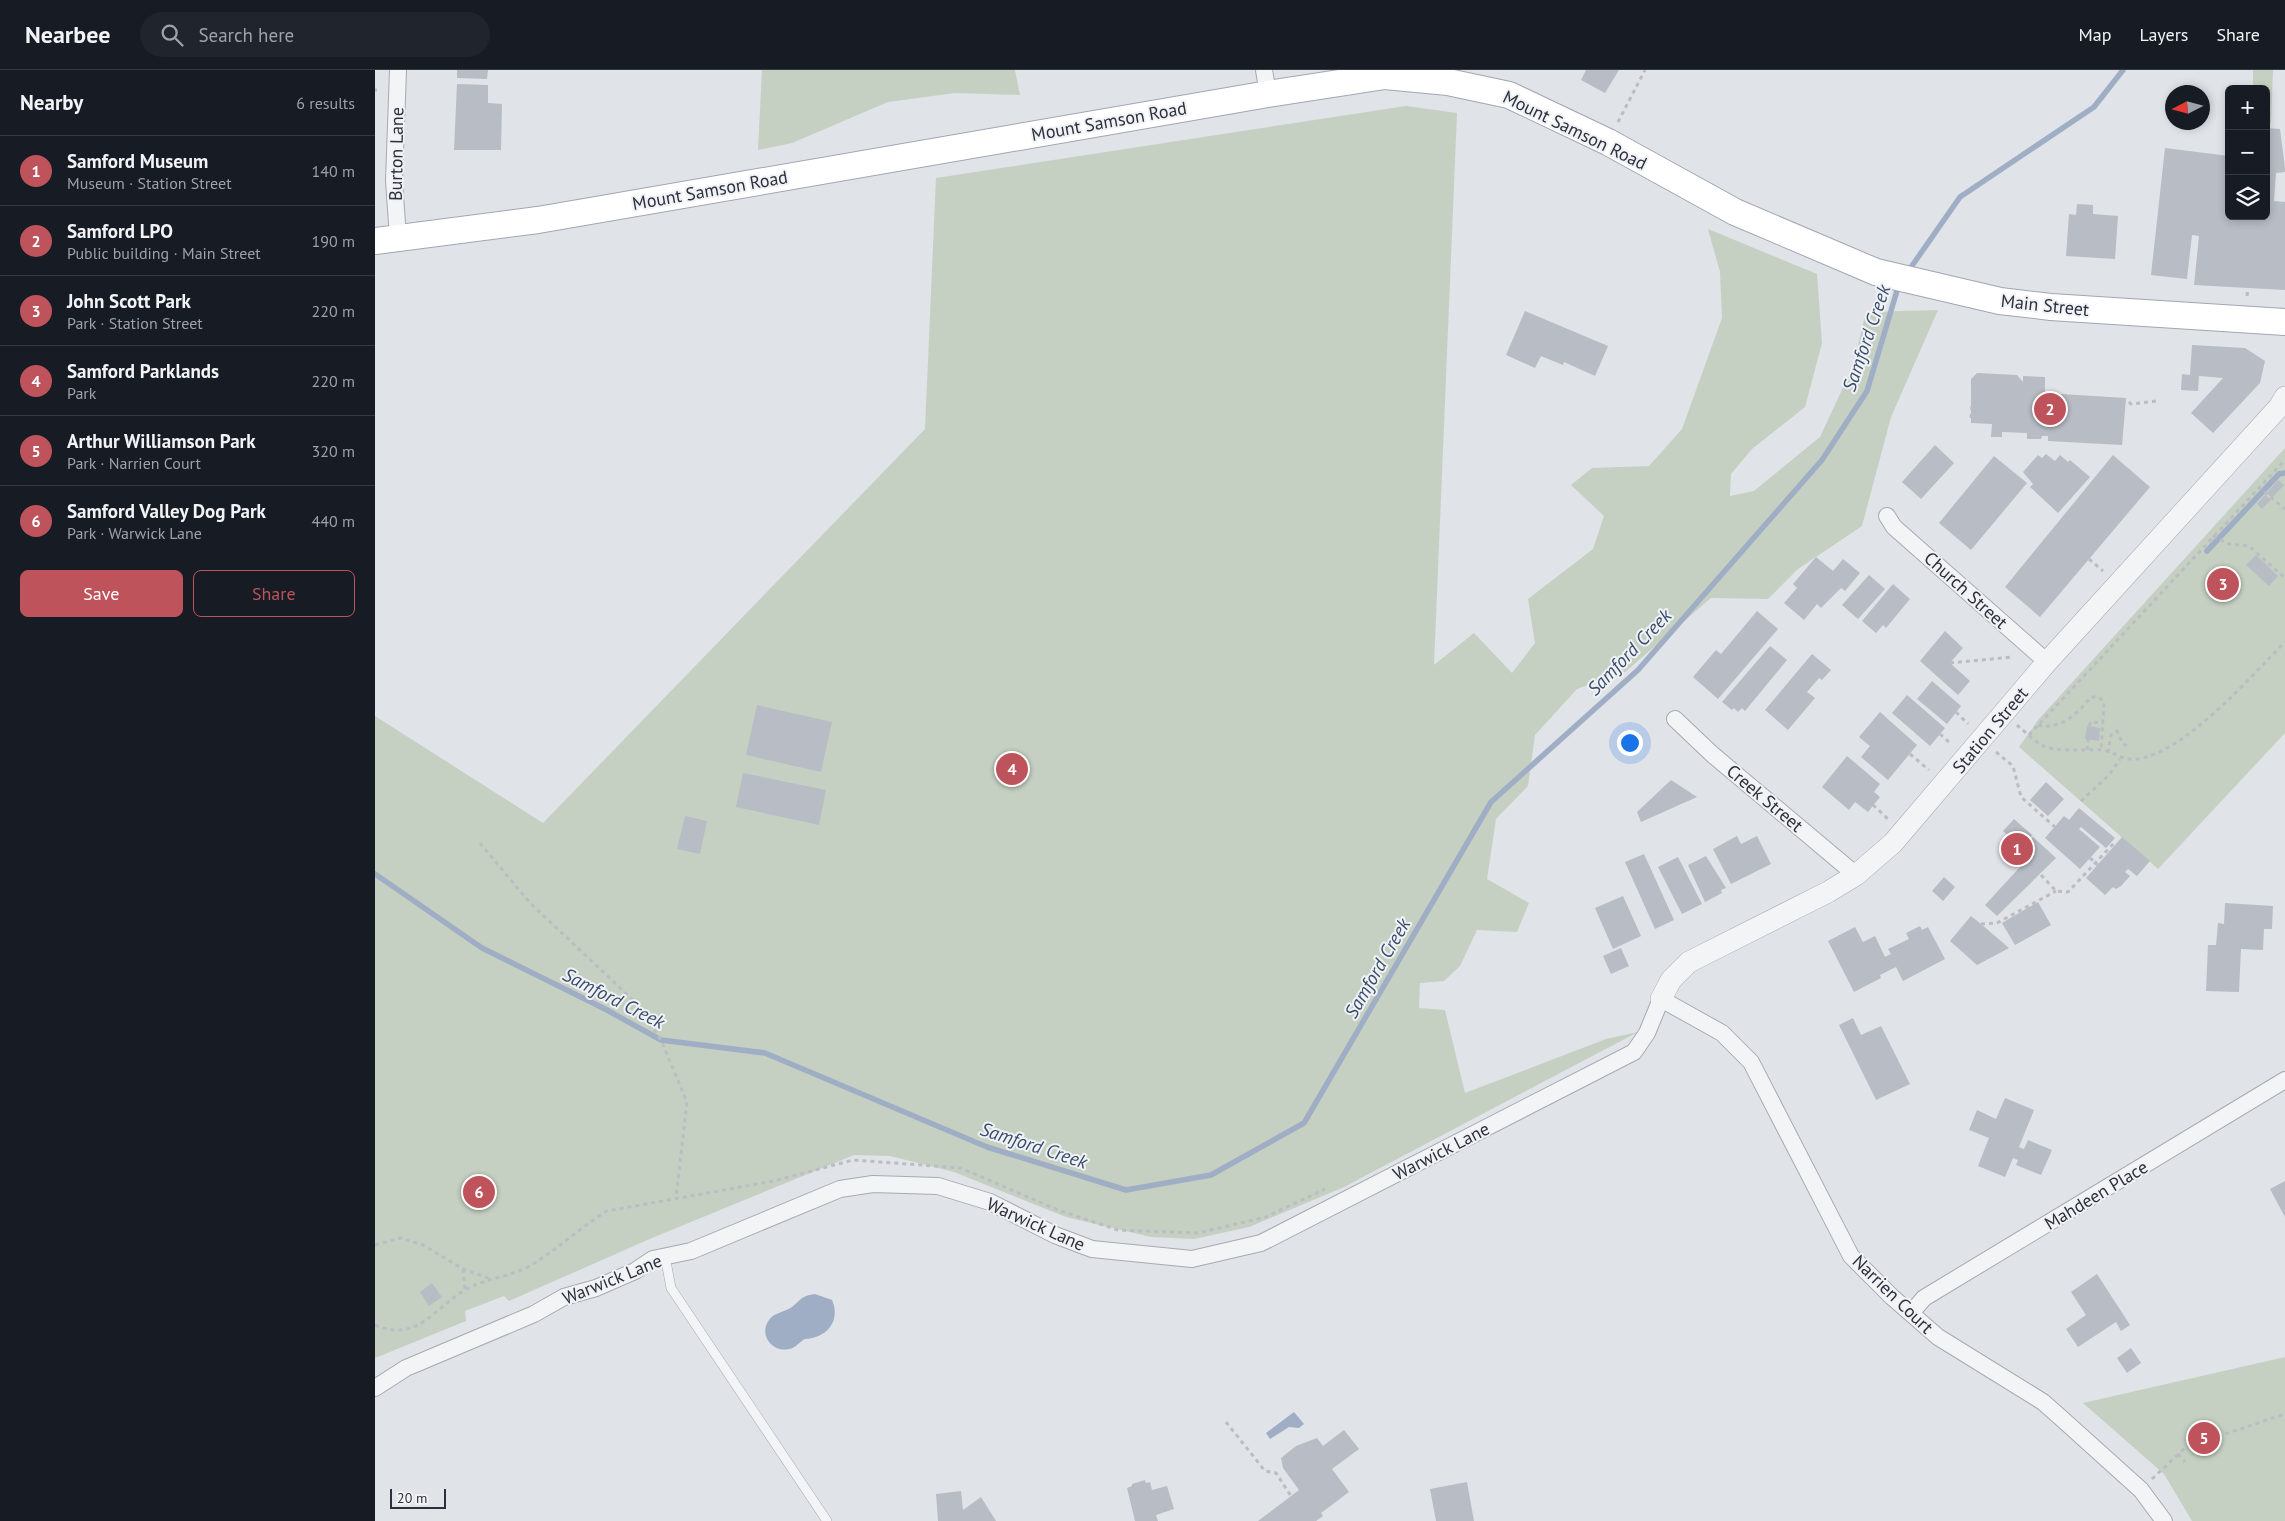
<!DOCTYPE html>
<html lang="en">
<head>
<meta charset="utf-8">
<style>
	body { margin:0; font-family:"PT Sans",sans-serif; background:#20242c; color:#f1f3f6 }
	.controls { position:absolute; right:15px; top:15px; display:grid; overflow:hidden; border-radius:8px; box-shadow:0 2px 8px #0003 }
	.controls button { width:45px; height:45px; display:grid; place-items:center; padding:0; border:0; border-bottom:1px solid #363941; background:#171b24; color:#f1f3f6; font:25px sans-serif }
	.compass { position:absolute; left:1790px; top:15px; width:45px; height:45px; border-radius:50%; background:#171b24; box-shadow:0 2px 8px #0003; rotate:264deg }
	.scale { position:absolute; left:15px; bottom:12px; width:56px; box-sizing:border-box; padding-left:5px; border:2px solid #2b303d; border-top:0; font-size:14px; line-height:18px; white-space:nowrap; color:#2b303d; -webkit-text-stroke:4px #f0f2f5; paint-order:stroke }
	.you { position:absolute; left:1254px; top:672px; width:18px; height:18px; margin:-12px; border:4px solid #fff; border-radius:50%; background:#1a73e8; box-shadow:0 0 0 8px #1a73e833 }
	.badge { display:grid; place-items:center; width:32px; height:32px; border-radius:50%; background:#bf535b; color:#fff; font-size:16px; font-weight:700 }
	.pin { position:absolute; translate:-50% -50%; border:2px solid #fff; box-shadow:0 1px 5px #0006 }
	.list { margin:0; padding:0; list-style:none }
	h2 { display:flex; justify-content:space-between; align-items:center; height:65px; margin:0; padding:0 20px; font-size:21px }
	h2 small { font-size:16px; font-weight:400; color:#9ea1a6 }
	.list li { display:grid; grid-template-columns:32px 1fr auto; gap:15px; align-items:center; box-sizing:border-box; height:70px; padding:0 20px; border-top:1px solid #363941 }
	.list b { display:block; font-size:19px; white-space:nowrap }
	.list p { margin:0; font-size:16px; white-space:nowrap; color:#9ea1a6 }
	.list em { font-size:16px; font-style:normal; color:#9ea1a6 }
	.actions { display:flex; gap:10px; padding:15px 20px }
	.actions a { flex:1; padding:11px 0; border:1px solid #bf535b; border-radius:8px; text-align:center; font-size:18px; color:#bf535b }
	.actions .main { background:#bf535b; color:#fff }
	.icon { flex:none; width:28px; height:28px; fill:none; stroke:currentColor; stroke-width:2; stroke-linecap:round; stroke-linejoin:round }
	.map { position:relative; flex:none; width:1910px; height:1451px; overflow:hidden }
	header { display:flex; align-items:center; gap:30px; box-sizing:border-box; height:70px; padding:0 25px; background:#171b24; border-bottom:1px solid #363941 }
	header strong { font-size:24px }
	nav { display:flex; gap:28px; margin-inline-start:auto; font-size:18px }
	.search { width:350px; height:45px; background:#20242c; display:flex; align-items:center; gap:12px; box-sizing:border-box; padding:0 18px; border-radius:28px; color:#9ea1a6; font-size:19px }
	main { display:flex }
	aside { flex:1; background:#171b24 }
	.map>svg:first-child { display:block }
	.green { fill:#c5d0c2 }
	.water { fill:#9faec4 }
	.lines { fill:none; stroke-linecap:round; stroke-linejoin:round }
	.stream { stroke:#9faec4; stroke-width:5.5 }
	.building { fill:#b8bcc4 }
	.service-casing { stroke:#a6aab1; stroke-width:10 }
	.minor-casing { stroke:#a6aab1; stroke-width:18 }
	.tertiary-casing { stroke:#a6aab1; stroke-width:22 }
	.primary-casing { stroke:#a1a6b2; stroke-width:28 }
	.path { stroke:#bbbdc2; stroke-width:3; stroke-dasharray:4 4; stroke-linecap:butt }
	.service { stroke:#f3f4f6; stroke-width:9 }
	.minor { stroke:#f3f4f6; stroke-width:16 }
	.tertiary { stroke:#f3f4f6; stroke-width:21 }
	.primary { stroke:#fff; stroke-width:26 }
	.labels { text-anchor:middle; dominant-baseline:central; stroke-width:4; stroke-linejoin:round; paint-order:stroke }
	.street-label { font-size:18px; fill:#2b303d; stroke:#f0f2f5 }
	.water-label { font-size:19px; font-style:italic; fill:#394d6c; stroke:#f0f2f5 }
</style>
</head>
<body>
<header>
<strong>Nearbee</strong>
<div class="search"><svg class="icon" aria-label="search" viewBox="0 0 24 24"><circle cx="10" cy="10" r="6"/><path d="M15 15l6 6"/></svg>Search here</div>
<nav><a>Map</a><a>Layers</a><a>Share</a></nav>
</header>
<main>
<aside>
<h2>Nearby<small>6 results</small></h2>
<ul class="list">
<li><span class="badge">1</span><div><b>Samford Museum</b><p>Museum · Station Street</p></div><em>140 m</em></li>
<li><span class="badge">2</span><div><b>Samford LPO</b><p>Public building · Main Street</p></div><em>190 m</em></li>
<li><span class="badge">3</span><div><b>John Scott Park</b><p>Park · Station Street</p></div><em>220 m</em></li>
<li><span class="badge">4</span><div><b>Samford Parklands</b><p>Park</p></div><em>220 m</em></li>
<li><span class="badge">5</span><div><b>Arthur Williamson Park</b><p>Park · Narrien Court</p></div><em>320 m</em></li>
<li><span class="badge">6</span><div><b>Samford Valley Dog Park</b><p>Park · Warwick Lane</p></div><em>440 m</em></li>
</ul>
<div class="actions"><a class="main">Save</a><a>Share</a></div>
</aside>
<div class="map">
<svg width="1910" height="1451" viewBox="0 0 1910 1451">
	<rect width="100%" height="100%" fill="#e0e3e8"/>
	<path class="green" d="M387,0H640L645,25L580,23L513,32L417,73L383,80Z
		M1878,0H1898L1896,53H1891V19H1878Z
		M1031,36L1082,43L1059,595L1099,563L1137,603L1160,573L1153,529L1218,479L1229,446L1196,415L1217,398L1274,396L1307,359L1347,248L1345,202L1333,159L1442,204L1447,273L1430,337L1377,379L1356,404L1355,426L1379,421L1445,367L1478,296L1491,242L1563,240L1516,347L1487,456L1423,499L1393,529L1336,528L1250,602L1202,619L1160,665L1153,716L1121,749L1112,809L1154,833L1142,862L1102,860L1085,896L1069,911L1045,913L1044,938L1070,940L1090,1023L1231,969L1263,962L969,1117L874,1157L819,1169L776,1167L691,1147L579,1102L515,1086L479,1085L277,1168L134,1231L129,1226L90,1241L91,1251L0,1288V646L168,753L550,359L561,108Z
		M1910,378V663L1783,799L1644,677L1663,650Z
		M1910,1287V1451H1817L1789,1404L1708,1333Z"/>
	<path class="water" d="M440,1224L457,1230C466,1251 452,1268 430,1269C424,1272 421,1278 414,1279C398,1283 383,1265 394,1250C400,1242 410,1242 417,1237C427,1229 426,1226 440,1224Z
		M919,1342L929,1354L924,1358L914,1357L895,1369L891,1363Z"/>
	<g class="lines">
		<path class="stream" d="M1532,203L1585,127L1719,37L1748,0
			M1832,481L1904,404L1910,403
			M0,804L107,878L230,939L286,970L390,983L612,1077L751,1120L836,1105L929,1053L1116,732L1263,600L1447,390L1492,321L1524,214"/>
	</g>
	<path class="building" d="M82,0H113L112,9L82,8Z
		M1211,0H1244L1230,23L1206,10Z
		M82,14L113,15V33L127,34L126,80H79Z
		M1891,58L1905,59L1910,98V102L1901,103L1899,131L1910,132V220L1819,215L1824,166L1817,165L1812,209L1776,205L1790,78L1854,86V146H1891Z
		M1702,134L1718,135V144L1743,146L1740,189L1691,186L1694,144L1701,145Z
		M1150,241L1233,276L1220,306L1189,292L1188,295L1166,286L1160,298L1131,285Z
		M1817,275L1870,278L1890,291L1885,313L1838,363L1816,343L1848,308L1824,306L1823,321L1806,320L1807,304L1815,305Z
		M1602,303L1642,305L1648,312V306L1670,307V323L1751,328L1747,375L1673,371V366H1667L1666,369H1652V363L1627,362V367H1616L1617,354L1596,353V309Z
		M1560,375L1579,393L1546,429L1527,412Z
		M1671,384L1680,391L1685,385L1693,392L1695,390L1715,407L1683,443L1655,417L1658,414L1648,402L1663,385L1667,388Z
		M1738,385L1775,417L1665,547L1630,517Z
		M1619,386L1652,413L1596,480L1564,453Z
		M1903,410L1909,415L1897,428L1892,423Z
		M1890,425L1896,430L1887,439L1882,434Z
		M1881,485L1903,506L1894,516L1871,495Z
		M1441,487L1458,501L1468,489L1485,503L1470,521L1466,518L1446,538L1442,534L1429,550L1409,533L1422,518L1418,514Z
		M1494,505L1510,519L1483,549L1467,535Z
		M1518,514L1535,529L1511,558L1508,555L1501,563L1487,551Z
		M1382,541L1403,559L1343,629L1318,607L1341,580L1346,584Z
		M1570,561L1588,578L1575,593L1595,611L1583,625L1545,591Z
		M1395,576L1412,590L1370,641L1367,638L1363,642L1359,638L1357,640L1347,632Z
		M1437,584L1456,600L1447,610L1444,608L1432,622L1440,628L1413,660L1390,640Z
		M1557,611L1586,636L1572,654L1542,629Z
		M1532,625L1570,658L1555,676L1517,643Z
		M382,635L457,652L446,702L371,685Z
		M1505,642L1542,675L1513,710L1486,687L1495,676L1484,667Z
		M1712,656L1725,658L1724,671L1710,669Z
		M1472,686L1505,714L1499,722L1505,727L1493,742L1480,732L1474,740L1447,717Z
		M368,703L451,720L444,755L361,737Z
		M1296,710L1322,727L1266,752L1262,742Z
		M1671,712L1689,729L1673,746L1655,730Z
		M1704,738L1740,768L1731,778L1706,757L1704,759L1725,777L1705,799L1670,768L1689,746L1694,750Z
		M310,746L332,751L325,784L302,779Z
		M1639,749L1657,765L1646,777L1628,761Z
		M1362,766L1366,774L1382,766L1396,794L1356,814L1338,779Z
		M1658,767L1681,788L1622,846L1610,835L1646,796L1638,789Z
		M1747,767L1775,791L1762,806L1753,799L1750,802L1755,806L1746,816L1741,819L1738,817L1730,825L1711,808Z
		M1269,784L1299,850L1280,859L1250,792Z
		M1331,786L1351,818L1346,820L1347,823L1330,832L1313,795Z
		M1303,787L1327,834L1307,844L1283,797Z
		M1569,807L1580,817L1568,831L1557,821Z
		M1248,826L1266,866L1238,879L1220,838Z
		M1663,832L1676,855L1640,875L1627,853Z
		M1850,833L1898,836L1897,859H1889L1888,880L1866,879L1864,922L1831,921L1833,875H1841L1843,853L1849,854Z
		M1596,846L1606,854L1634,878L1602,895L1575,871Z
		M1545,856L1547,860L1553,857L1570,889L1528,911L1521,897L1505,905L1506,908L1479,922L1453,871L1480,857L1488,872L1500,866L1510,887L1516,884L1513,879L1534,869L1531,863Z
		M1246,878L1254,896L1236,904L1228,886Z
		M1478,948L1486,965L1506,956L1535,1014L1501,1030L1464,955Z
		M1630,1028L1659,1040L1644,1077L1649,1079L1653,1070L1677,1080L1666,1105L1641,1095L1643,1090L1638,1088L1630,1107L1603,1096L1614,1068L1594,1060L1602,1040L1621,1049Z
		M1910,1111V1147L1895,1119Z
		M1722,1204L1755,1255L1746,1261L1741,1252L1703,1277L1691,1259L1711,1245L1696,1222Z
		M57,1213L67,1227L54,1236L45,1222Z
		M1756,1278L1766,1293L1752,1303L1742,1288Z
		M969,1360L984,1379L957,1399L974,1422L946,1443L948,1446L941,1451H883L924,1420L908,1398L906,1388L921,1376L942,1368L948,1376Z
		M770,1410L771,1413L775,1412L777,1420L792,1416L799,1439L781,1445L783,1451H760L752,1418L757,1416V1414Z
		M1092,1412L1099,1451H1061L1055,1419Z
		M586,1421L588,1440L606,1427L621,1451H563L561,1424Z"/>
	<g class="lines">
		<defs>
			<path id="service" d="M290,1186L296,1218L452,1451"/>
			<path id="minor" d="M889,0L893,24
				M23,168L19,111L23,0
				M1512,446L1519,457L1672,592
				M1300,649L1338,685L1481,805
				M1536,1243L1549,1228L1910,1010
				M0,1318L31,1298L159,1244L189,1227L221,1218L260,1201L278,1189L316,1181L465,1119L498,1114L563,1116L615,1132L680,1165L717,1179L817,1189L886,1173L1259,982L1272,963L1286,929L1347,963L1376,992L1476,1186L1517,1227L1563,1267L1668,1332L1685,1347L1766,1420L1789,1451"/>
			<path id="tertiary" d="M1286,929L1296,910L1314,892L1453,822L1481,805L1518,773L1672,592L1904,337L1910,327"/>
			<path id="primary" d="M0,171L163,150L893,24L1010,6L1073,12L1134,25L1233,72L1360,142L1501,202L1625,231L1676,237L1910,252"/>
		</defs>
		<use href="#service" class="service-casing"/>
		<use href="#minor" class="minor-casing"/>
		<use href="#tertiary" class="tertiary-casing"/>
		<use href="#primary" class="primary-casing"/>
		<path class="path" d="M0,20H2
			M1243,52L1270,0
			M1872,226L1873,218
			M1596,348L1599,310L1602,307L1641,309L1644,313V324L1753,331L1756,334L1781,331
			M1883,417L1910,439
			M1838,466L1854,474L1874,476L1910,508
			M1714,489L1728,501
			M1575,593L1637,587
			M1581,642L1593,654
			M1642,655C1649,661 1657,669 1665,674C1679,683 1709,679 1726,680C1739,681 1746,691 1762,689C1810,683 1876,606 1910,572
			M1663,655C1685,661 1703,643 1716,627H1724L1729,632L1726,680
			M1565,664L1576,674
			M1654,665L1910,390
			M1712,680L1715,652L1729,653
			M1621,682L1638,696L1646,727L1680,757
			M1733,683L1736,665L1742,661L1748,674L1756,677
			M1535,684L1554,700
			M1706,731L1734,705L1745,689
			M1498,735L1513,749
			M105,773L155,833L258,930L286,970L312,1032L301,1128
			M1715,788L1723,795
			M1666,805L1681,821L1693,822L1741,771
			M1606,854L1622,853L1681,821
			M0,1175L26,1168L48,1175L88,1199L116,1209
			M88,1199L90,1220
			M0,1255C42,1273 58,1239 90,1220C110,1208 137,1207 158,1194C184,1178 206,1157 232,1141L399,1111L478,1090L586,1098L683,1140L743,1160L823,1163L891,1147L950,1119
			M851,1352L890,1401L901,1403L916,1426
			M1803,1384L1810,1392
			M1777,1409L1811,1377L1910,1344"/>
		<use href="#service" class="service"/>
		<use href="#minor" class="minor"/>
		<use href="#tertiary" class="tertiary"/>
		<use href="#primary" class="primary"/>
	</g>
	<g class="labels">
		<g class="street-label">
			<text transform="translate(734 51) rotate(-10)">Mount Samson Road</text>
			<text transform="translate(1200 60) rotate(26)">Mount Samson Road</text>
			<text transform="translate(21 84) rotate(-89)">Burton Lane</text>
			<text transform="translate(335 120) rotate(-10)">Mount Samson Road</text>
			<text transform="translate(1670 235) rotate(6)">Main Street</text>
			<text transform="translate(1591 520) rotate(42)">Church Street</text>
			<text transform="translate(1615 660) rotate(-50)">Station Street</text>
			<text transform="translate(1390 728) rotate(40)">Creek Street</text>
			<text transform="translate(1066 1081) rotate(-27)">Warwick Lane</text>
			<text transform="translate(1721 1125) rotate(-31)">Mahdeen Place</text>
			<text transform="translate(661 1154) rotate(24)">Warwick Lane</text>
			<text transform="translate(237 1209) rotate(-22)">Warwick Lane</text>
			<text transform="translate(1518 1224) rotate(44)">Narrien Court</text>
		</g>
		<g class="water-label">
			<text transform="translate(1491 268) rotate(-71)">Samford Creek</text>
			<text transform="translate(1254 582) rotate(-46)">Samford Creek</text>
			<text transform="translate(1002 898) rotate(-60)">Samford Creek</text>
			<text transform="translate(239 928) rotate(27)">Samford Creek</text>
			<text transform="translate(659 1075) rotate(18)">Samford Creek</text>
		</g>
	</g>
</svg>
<div class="controls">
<button>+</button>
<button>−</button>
<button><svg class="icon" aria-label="layers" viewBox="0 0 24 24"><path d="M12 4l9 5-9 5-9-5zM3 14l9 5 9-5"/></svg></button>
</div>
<svg class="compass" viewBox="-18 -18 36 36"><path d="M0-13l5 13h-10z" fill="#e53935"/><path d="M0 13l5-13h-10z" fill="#9ea1a6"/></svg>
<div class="scale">20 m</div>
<div class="you"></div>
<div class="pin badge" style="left:1642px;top:779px">1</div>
<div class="pin badge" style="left:1675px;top:339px">2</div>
<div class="pin badge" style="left:1848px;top:514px">3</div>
<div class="pin badge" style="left:637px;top:699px">4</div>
<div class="pin badge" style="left:1829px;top:1368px">5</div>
<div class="pin badge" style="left:104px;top:1122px">6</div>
</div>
</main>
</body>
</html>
